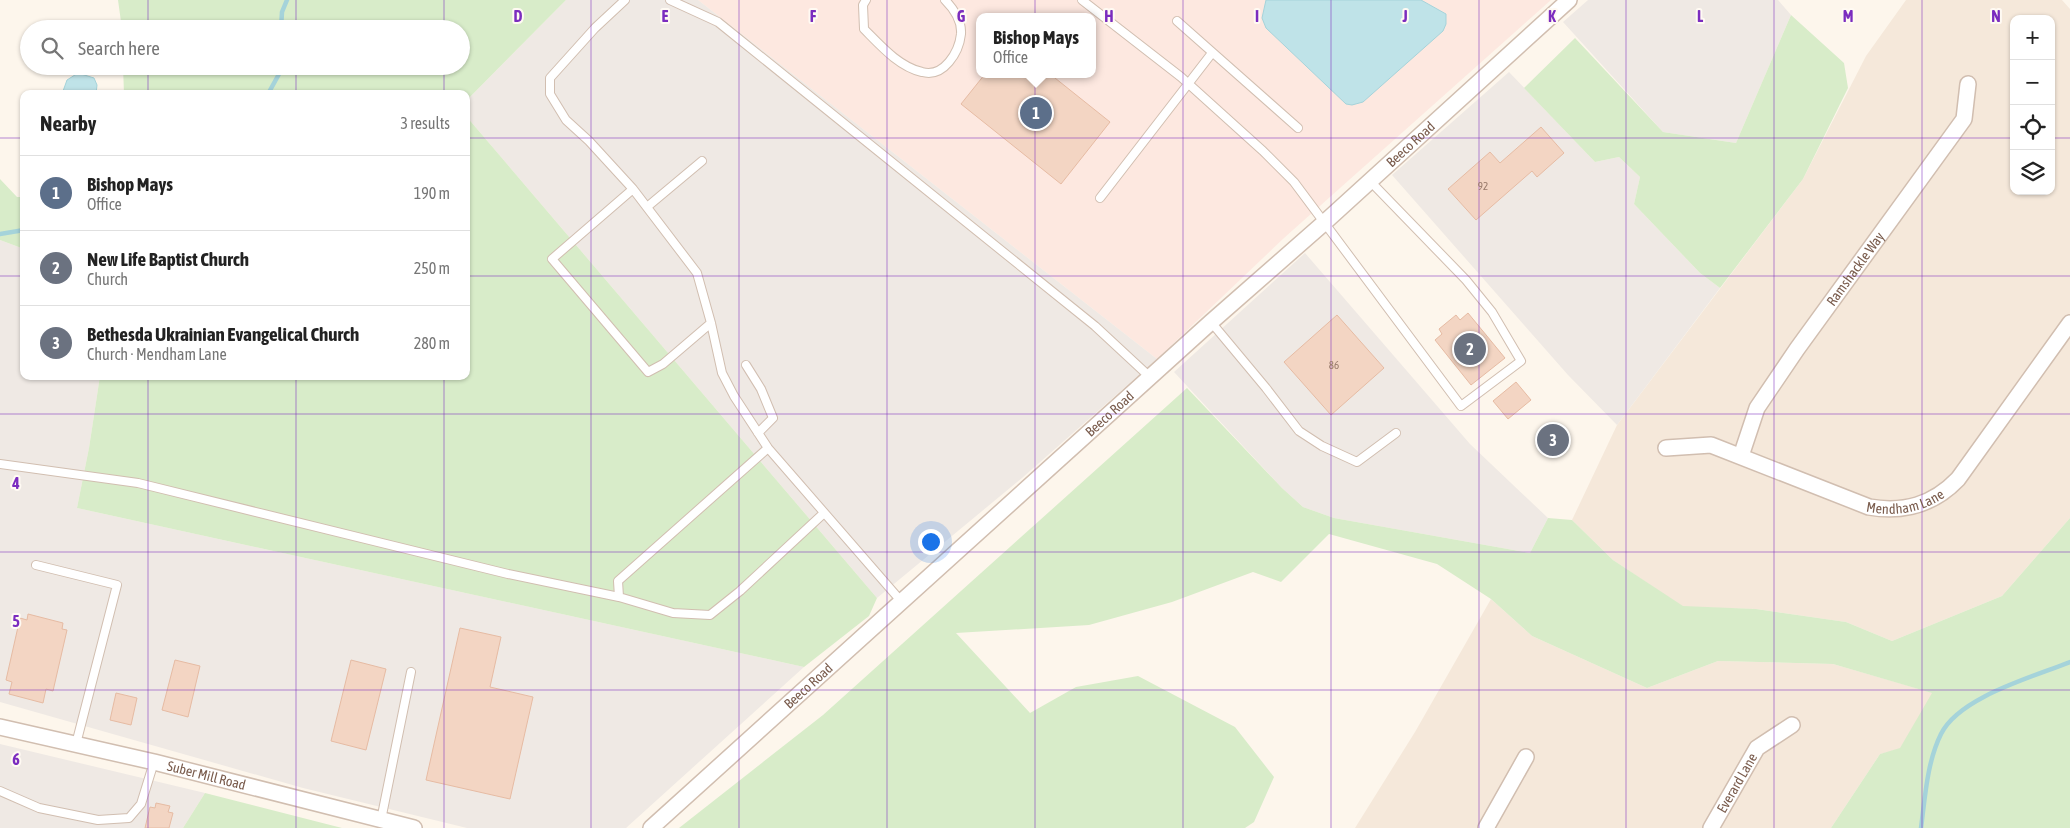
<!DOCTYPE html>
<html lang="en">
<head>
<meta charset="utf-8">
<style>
	body { margin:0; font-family:"Asap Condensed",sans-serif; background:#f6f6f6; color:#222 }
	.controls { position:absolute; right:15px; top:15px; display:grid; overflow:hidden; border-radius:10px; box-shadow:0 1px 4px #0004 }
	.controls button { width:45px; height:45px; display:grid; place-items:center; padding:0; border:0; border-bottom:1px solid #e0e0e0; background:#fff; color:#222; font:25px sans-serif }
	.you { position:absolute; left:930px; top:541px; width:18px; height:18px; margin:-12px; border:4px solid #fff; border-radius:50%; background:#1a73e8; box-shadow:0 0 0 8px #1a73e833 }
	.badge { display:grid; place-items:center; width:32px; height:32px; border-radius:50%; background:#e76f51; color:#fff; font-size:16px; font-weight:700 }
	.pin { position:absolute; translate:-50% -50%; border:2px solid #fff; box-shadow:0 1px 5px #0006 }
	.popup { position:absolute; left:976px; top:13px; width:120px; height:65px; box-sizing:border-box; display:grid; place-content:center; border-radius:10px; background:#fff; filter:drop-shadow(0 1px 4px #0005); font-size:16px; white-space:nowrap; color:#767676 }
	.popup b { font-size:19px; color:#222 }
	.popup::after { content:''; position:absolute; left:50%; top:100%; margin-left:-10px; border:10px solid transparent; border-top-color:#fff }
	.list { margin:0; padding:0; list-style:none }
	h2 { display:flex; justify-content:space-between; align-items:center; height:65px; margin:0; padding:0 20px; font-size:21px }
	h2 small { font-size:16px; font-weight:400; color:#767676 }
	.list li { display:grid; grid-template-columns:32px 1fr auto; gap:15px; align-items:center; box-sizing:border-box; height:75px; padding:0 20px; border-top:1px solid #e0e0e0 }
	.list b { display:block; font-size:19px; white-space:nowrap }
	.list p { margin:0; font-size:16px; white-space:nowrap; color:#767676 }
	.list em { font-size:16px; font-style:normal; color:#767676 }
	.icon { flex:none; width:28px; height:28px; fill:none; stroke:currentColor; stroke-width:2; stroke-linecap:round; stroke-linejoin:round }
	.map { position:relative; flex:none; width:2070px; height:828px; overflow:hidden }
	.search { position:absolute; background:#fff; box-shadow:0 1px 4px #0004; left:20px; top:20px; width:450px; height:55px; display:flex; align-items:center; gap:12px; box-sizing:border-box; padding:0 18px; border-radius:28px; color:#767676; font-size:19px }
	.panel { position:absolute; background:#fff; box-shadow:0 1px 4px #0004; left:20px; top:90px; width:450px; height:290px; border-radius:10px }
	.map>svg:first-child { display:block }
	.residential { fill:#f5e8da; fill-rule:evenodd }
	.commercial { fill:#fde8e0; fill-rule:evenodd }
	.industrial { fill:#efe9e4 }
	.green { fill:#d8ecc9 }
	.water { fill:#bfe3e8; stroke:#a5d3da }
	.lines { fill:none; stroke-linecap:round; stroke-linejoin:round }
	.stream { stroke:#a5d3da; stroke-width:4.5 }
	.building { fill:#f3d5c3; stroke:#e6bba3 }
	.service-casing { stroke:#d1beb0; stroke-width:10 }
	.minor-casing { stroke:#d1beb0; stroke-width:18 }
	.service { stroke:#fff; stroke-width:8 }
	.minor { stroke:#fff; stroke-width:15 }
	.grid { fill:none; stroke:#7b2cbf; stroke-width:1; stroke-opacity:0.55 }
	.labels { text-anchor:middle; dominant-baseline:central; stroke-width:4; stroke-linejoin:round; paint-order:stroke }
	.number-label { font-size:11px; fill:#987a6a }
	.street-label { font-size:14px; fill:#7a5c4d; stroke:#fffaf3 }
	.grid-label { font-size:16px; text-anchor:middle; font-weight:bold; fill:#7b2cbf; stroke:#fffaf3; stroke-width:4; stroke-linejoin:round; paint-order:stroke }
</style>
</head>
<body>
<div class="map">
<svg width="2070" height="828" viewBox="0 0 2070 828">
	<rect width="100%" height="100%" fill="#fdf6ec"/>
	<path class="residential" d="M1906,0H2062L2070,9V518L2002,596L1892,641L1846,622L1756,609L1683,607L1613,560L1572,520L1617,425L1803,179L1866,56ZM2014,19H2051V191H2014Z
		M1491,599L1532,636L1647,688L1718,661L1833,664L1933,693L1900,749L1880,754L1831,828H1355L1415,732Z"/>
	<path class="commercial" d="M698,0H1551L1284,238L1157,359ZM980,17H1092V74H980Z"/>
	<path class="industrial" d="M566,0H698L1157,359L1022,478L877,598L466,116V101Z
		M1588,0H1778L1791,15L1736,143L1663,132L1563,22Z
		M1509,72L1595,162L1619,157L1640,177L1634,204L1700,273L1720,288L1617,425L1568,375L1392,175Z
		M0,240L24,249V376H100L89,448L77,508L804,667L626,828H467L303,788L0,702Z
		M1305,253L1470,444L1548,518L1530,553L1334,518L1303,507L1282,488L1174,372Z
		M0,744L205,793L183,828H0Z"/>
	<path class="green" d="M118,0H566L466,101V94H124L123,66H461V29H122Z
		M1791,15L1844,63L1848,88L1803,179L1720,288L1700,273L1634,204L1640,177L1619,157L1595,162L1524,88L1575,38L1663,132L1736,143Z
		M466,116L877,598L869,616L804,667L77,508L89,448L100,376H466Z
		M0,179L17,197H24V249L0,240Z
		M1187,388L1282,488L1303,507L1334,518L1530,553L1548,518L1572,520L1613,560L1683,606L1756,609L1846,622L1892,641L2002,596L2070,518V828H1831L1880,754L1900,748L1932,693L1833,664L1718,661L1647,688L1532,636L1491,599L1437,564L1329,534L1281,582L1253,572L1172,602L1089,625L956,633L1030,713L1076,687L1138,676L1235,727L1274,777L1254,822L1245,828H679L823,715Z
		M205,793L342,828H183Z"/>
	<path class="water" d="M1266,0H1421L1446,14V24L1443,31L1363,102L1352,105L1346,104L1266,28L1262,18Z
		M78,73L94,78L97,85L96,94H62L67,80Z"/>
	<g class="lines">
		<path class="stream" d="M281,29L282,12L287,0
			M268,94L279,74V66
			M0,234L24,230
			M1921,828C1925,798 1927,762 1941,734C1959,697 2033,677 2070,662"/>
	</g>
	<path class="building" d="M985,74H1050L1110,122L1061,184L961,104Z
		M1541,127L1564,153L1537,177L1532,171L1476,220L1448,189L1490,152L1500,163Z
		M1468,313L1505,358L1471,385L1435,340L1442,334L1439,329L1456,315L1460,320Z
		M1337,315L1384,368L1331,415L1284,362Z
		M1516,382L1531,400L1508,419L1493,401Z
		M28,614L63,623L62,629L67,630L53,691L46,689L43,703L9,694L12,682L6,680L20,618L27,620Z
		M460,628L501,637L490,687L533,697L510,799L426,780Z
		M175,660L200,666L188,717L162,710Z
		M351,660L386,669L366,750L331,741Z
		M116,693L137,698L131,725L110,720Z
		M156,803L170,806L168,812L173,813L169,828H145L150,807L155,808Z"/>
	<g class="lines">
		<defs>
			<path id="service" d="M625,0L595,28L550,78V94L566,120L589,141L633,189L697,273L711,323L722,373L734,396L768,448L901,601
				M670,0L718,22L1095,326L1151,378
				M866,0L863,5L864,29C880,45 899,67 922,72C944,78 959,52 961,34C962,21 953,8 945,0
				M1082,0L1181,77L1263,151L1294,182L1461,406L1521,361L1492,312L1466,280L1370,181
				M1177,21L1298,128
				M633,189L552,259L648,372L663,364L711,323
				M1100,198L1212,53
				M647,207L702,161
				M1211,322L1266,388L1299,431L1322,446L1357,462L1396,433
				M746,365L761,389L773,418L758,433
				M0,464L138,483L508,574L619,597L673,613L710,615L740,591L824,513
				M36,565L117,585L76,744
				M619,597L618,581L768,448
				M0,791L39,808L98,820L129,818L141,804L154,762
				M381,820L411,672"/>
			<g id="minor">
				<path id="s1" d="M1666,448L1711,445L1869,507C1904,513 1933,505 1958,479L2070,323"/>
				<path id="s2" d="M1741,456L1757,408L1797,349L1964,119L1968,84"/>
				<path id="s3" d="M0,727L154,762L414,828"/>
				<path id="s4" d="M651,828L1211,322L1325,222L1569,0"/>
				<path d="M1486,828L1526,757"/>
				<path id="s5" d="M1711,828L1757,748L1792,725"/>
			</g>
		</defs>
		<use href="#service" class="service-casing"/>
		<use href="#minor" class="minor-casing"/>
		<use href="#service" class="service"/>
		<use href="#minor" class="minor"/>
	</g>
	<path class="grid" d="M148,0V29M296,0V29M444,0V29M591,0V828M739,0V828M887,0V828M1035,0V828M1183,0V828M1331,0V828M1479,0V828M1626,0V828M1774,0V828M1922,0V828M148,66V94M296,66V94M444,66V94M0,138H24M466,138H2014M2051,138H2070M0,276H24M466,276H2070M148,376V828M296,376V828M444,376V828M0,414H2070M0,552H2070M0,690H2070"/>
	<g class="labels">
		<g class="number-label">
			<text x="1483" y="186">92</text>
			<text x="1334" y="365">86</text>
		</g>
		<g class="street-label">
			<text stroke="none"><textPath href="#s4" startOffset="1022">Beeco Road</textPath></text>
			<text stroke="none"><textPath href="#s2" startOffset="221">Ramshackle Way</textPath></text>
			<text stroke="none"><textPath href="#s4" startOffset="618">Beeco Road</textPath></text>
			<text stroke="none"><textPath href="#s1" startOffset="252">Mendham Lane</textPath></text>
			<text stroke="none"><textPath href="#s4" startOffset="212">Beeco Road</textPath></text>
			<text stroke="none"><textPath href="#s3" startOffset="212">Suber Mill Road</textPath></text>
			<text stroke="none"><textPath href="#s5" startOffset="52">Everard Lane</textPath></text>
		</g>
	</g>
	<g class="grid-label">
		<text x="518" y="22">D</text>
		<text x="665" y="22">E</text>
		<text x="813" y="22">F</text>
		<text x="961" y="22">G</text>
		<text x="1109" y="22">H</text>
		<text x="1257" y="22">I</text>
		<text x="1405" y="22">J</text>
		<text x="1552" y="22">K</text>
		<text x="1700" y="22">L</text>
		<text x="1848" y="22">M</text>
		<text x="1996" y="22">N</text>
		<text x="16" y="489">4</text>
		<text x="16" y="627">5</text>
		<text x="16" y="765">6</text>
	</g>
</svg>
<div class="controls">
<button>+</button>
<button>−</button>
<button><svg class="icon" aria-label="locate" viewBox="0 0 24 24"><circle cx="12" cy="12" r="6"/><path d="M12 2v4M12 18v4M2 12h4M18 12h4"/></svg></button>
<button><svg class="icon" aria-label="layers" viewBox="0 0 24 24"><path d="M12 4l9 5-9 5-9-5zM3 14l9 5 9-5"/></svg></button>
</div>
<div class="you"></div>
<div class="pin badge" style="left:1036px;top:113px;background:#5c6f8a">1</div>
<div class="popup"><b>Bishop Mays</b>Office</div>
<div class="pin badge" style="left:1470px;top:349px;background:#6b7280">2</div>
<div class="pin badge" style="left:1553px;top:440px;background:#6b7280">3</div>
<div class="search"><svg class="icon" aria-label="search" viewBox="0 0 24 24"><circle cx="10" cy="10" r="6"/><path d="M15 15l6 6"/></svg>Search here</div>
<section class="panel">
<h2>Nearby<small>3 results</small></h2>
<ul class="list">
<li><span class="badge" style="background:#5c6f8a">1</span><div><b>Bishop Mays</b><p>Office</p></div><em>190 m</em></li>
<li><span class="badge" style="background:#6b7280">2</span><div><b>New Life Baptist Church</b><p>Church</p></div><em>250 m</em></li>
<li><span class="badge" style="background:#6b7280">3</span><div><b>Bethesda Ukrainian Evangelical Church</b><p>Church · Mendham Lane</p></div><em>280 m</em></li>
</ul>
</section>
</div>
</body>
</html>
